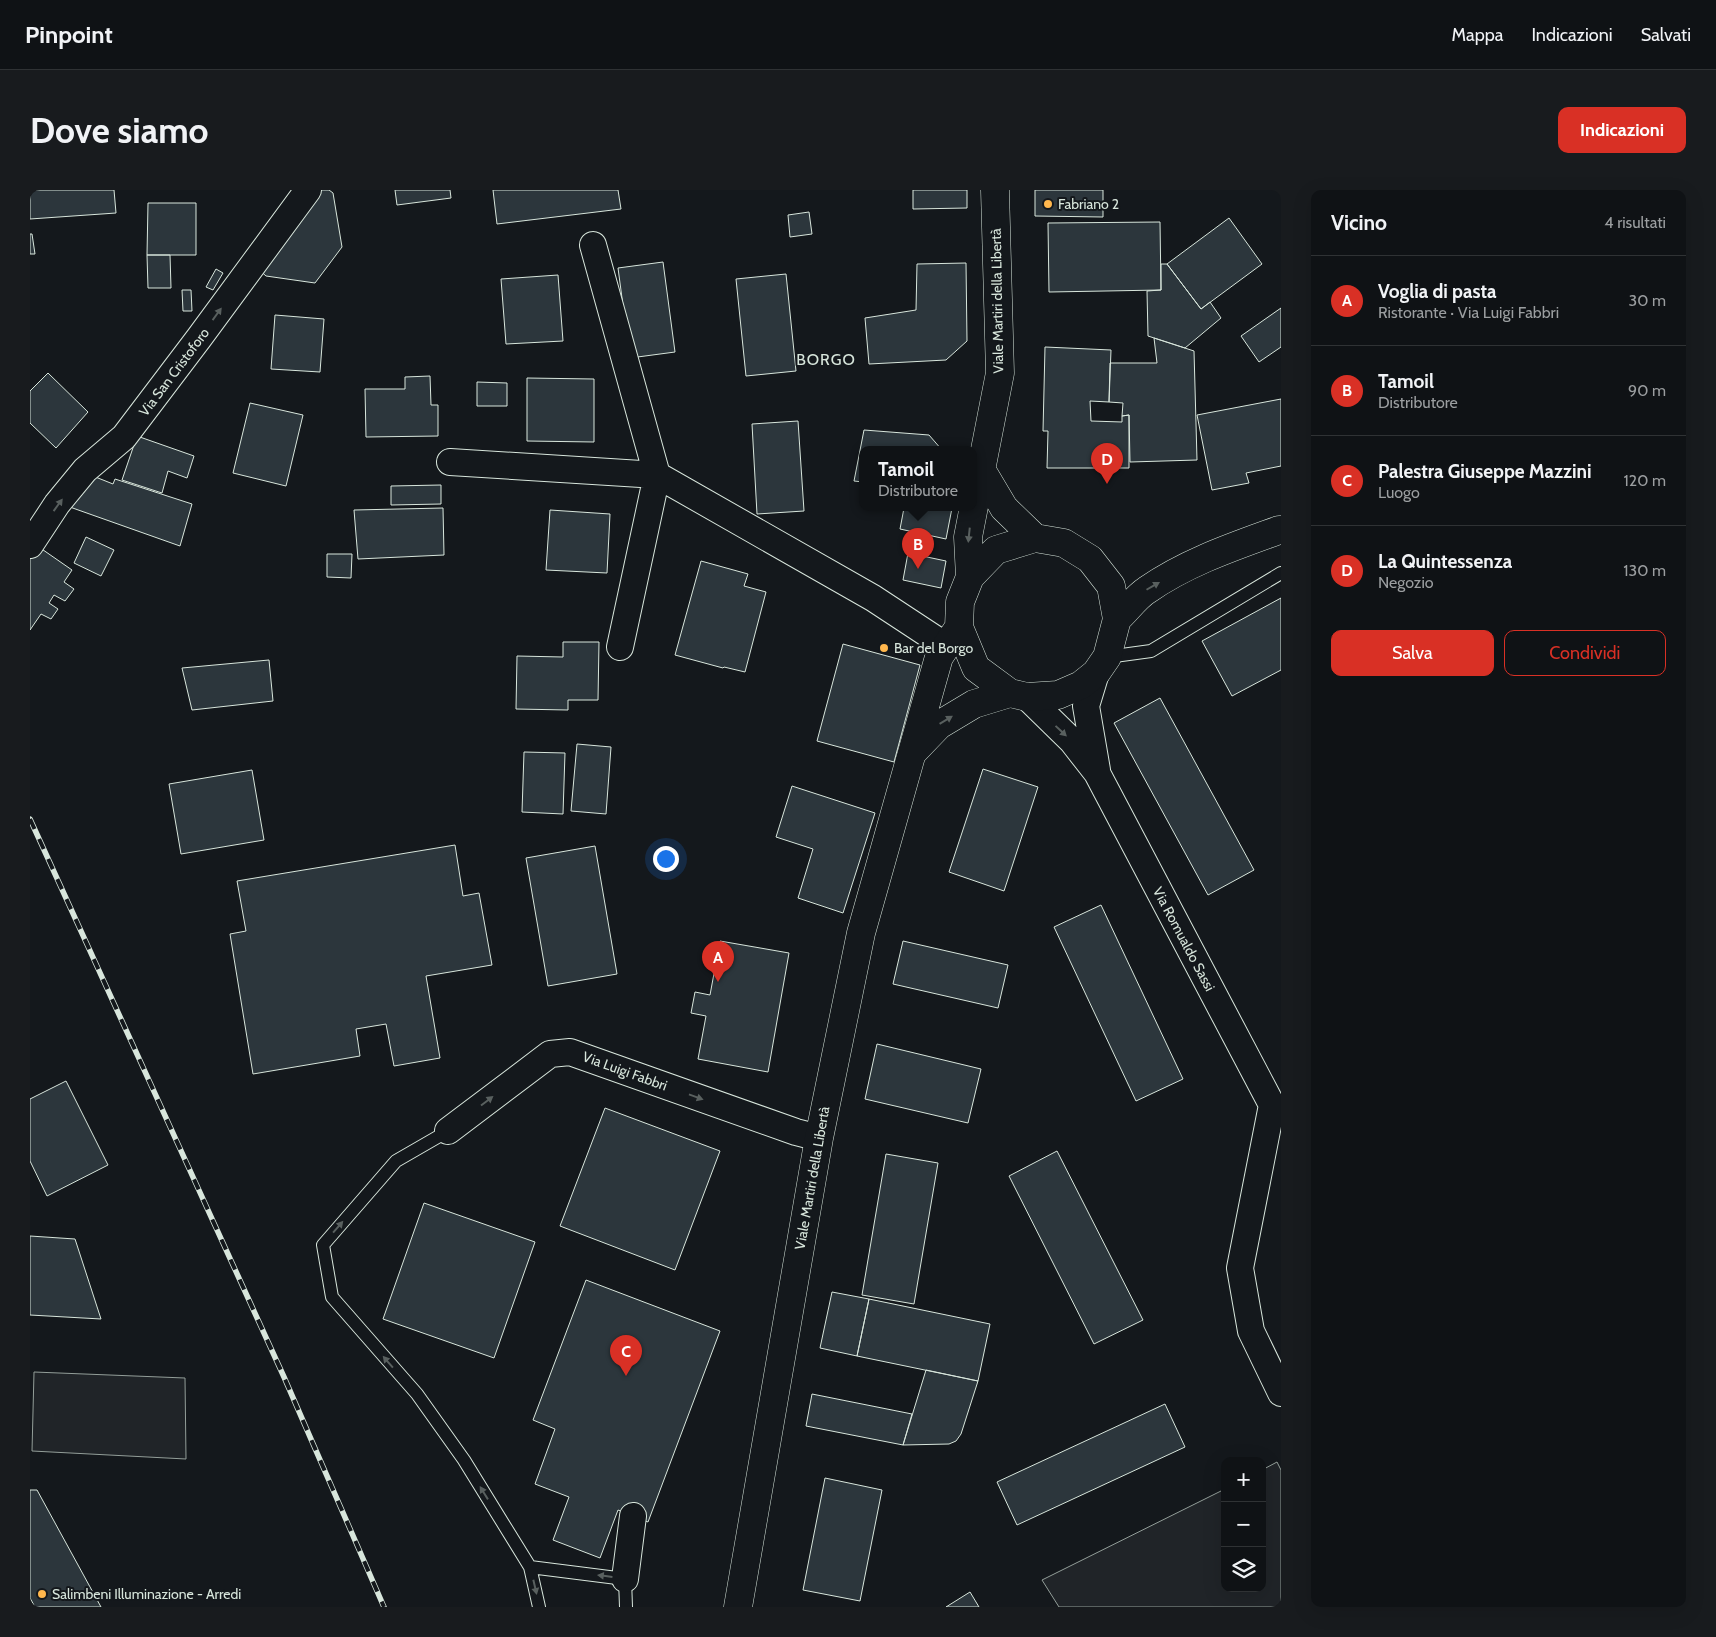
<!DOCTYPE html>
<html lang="it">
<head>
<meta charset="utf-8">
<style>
	body { margin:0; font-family:Cabin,sans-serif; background:#181b1e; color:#f1f3f6 }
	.controls { position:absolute; right:15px; bottom:15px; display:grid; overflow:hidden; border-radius:10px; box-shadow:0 5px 20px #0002 }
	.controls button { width:45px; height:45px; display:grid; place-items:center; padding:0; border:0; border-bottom:1px solid #2f3234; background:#0f1215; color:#f1f3f6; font:25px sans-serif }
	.you { position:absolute; left:635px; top:668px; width:18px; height:18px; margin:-12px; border:4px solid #fff; border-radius:50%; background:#1a73e8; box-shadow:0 0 0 8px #1a73e833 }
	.badge { display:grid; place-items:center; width:32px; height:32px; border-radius:50%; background:#d93025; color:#fff; font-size:16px; font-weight:700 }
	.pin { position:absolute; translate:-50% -41px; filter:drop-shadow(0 1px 2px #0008) }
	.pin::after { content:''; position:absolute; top:26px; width:18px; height:15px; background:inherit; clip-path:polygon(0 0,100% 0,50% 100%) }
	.popup { position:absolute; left:829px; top:256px; width:118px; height:65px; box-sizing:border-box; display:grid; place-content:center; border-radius:10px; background:#0f1215; filter:drop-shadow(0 1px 4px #0005); font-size:16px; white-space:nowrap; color:#9b9ea0 }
	.popup b { font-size:19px; color:#f1f3f6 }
	.popup::after { content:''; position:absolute; left:50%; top:100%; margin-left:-10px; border:10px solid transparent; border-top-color:#0f1215 }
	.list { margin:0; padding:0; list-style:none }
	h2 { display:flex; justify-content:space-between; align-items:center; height:65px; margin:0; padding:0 20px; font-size:21px }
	h2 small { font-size:16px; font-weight:400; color:#9b9ea0 }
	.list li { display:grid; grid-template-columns:32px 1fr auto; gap:15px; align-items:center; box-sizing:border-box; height:90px; padding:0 20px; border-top:1px solid #2f3234 }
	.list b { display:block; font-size:19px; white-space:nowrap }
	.list p { margin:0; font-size:16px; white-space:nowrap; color:#9b9ea0 }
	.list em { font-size:16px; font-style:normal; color:#9b9ea0 }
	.actions { display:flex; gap:10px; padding:15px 20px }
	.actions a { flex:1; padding:11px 0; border:1px solid #d93025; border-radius:10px; text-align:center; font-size:18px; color:#d93025 }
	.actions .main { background:#d93025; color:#fff }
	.icon { flex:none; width:28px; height:28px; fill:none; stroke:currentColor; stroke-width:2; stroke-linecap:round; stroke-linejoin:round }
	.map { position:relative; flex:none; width:1251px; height:1417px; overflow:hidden; border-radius:10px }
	header { display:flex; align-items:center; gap:30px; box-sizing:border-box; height:70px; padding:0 25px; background:#0f1215; border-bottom:1px solid #2f3234 }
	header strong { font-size:24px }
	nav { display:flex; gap:28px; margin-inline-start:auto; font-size:18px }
	.intro { display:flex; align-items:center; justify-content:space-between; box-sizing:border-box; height:120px; padding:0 30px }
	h1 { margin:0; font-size:35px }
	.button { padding:12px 22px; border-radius:10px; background:#d93025; color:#fff; font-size:18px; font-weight:700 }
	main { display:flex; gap:30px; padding:0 30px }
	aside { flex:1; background:#0f1215; border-radius:10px; box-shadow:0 5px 20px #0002 }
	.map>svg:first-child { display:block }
	.green { fill:#202428; stroke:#939e99 }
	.building { fill:#2c363c; stroke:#d8e6dc }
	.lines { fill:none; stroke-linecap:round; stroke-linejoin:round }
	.lane-casing { stroke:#d8e6dc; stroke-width:14 }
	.street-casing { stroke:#d8e6dc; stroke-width:28 }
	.secondary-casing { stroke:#d8e6dc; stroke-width:29 }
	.lane { stroke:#14181c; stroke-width:12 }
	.street { stroke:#14181c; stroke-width:26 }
	.secondary { stroke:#14181c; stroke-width:28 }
	.rail-casing { stroke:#d8e6dc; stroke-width:5.5 }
	.rail { stroke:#14181c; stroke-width:4; stroke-dasharray:11; stroke-linecap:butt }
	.oneway { fill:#59605f }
	.poi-dot { fill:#ffb74d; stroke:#14181c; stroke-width:2 }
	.labels { text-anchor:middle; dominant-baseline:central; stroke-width:4; stroke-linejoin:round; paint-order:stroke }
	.poi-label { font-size:14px; fill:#d8e6dc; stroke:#14181c; text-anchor:start }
	.street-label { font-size:14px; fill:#d8e6dc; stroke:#14181c }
	.quarter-label { font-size:16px; letter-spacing:1px; fill:#d8e6dc; stroke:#14181c }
</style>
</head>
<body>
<header>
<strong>Pinpoint</strong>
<nav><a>Mappa</a><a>Indicazioni</a><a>Salvati</a></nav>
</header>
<div class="intro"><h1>Dove siamo</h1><a class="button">Indicazioni</a></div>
<main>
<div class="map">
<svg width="1251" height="1417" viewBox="0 0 1251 1417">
	<rect width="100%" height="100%" fill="#14181c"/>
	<path class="green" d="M4,1182L155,1188L156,1269L2,1261Z
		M1247,1272L1251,1280V1417H1029L1012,1390L1195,1299V1398H1232V1280Z"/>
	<path class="building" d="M0,0H84L86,23L0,29Z
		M287,0H299L303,3L312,57L285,93L236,86L227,78Z
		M365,0H420L421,8L367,15Z
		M463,0H588L591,19L467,34Z
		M883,0H937V18L883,19Z
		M1005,0H1073V27L1005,26Z
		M118,13H166V65H117Z
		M779,22L782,44L760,47L758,25Z
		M1199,28L1232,74L1171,119L1137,74Z
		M1130,32L1131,100L1019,102L1018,33Z
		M0,44H2L5,64H0Z
		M117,65H140L141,98H118Z
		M633,72L645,162L600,168L588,78Z
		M936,73L937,151L916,170L839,174L835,128L886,120L887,74Z
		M1131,74H1137L1171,119L1180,112L1191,128L1155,158L1118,146L1117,101L1131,100Z
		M186,79L193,83L183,100L176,97Z
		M756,84L766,181L716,186L706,89Z
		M528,85L533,151L476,154L471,89Z
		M152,100H161L162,121H153Z
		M1251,118V157L1229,172L1211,146Z
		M245,125L294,129L290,182L241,179Z
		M1124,148L1164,161L1167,270L1100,272L1099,225L1092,226L1093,213L1079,212L1080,173H1127Z
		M1015,157L1081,160L1079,212L1060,211L1061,231L1092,232V226L1099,225V278H1017L1018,241H1013Z
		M18,183L58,222L26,258L0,233V201Z
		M400,186L401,215H408V246L336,247L335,199H375V187Z
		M497,188L564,189V252L497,251Z
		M447,192L477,193V216H447Z
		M1251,209V276L1216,283L1219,293L1182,300L1167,225Z
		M220,213L273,225L256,296L203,283Z
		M768,231L774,321L727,324L722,234Z
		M834,240L899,245L912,260H833V292L824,291Z
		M107,246L164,266L157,288L138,281L132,303L92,290Z
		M58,284L83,294L85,289L162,314L150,356L37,316Z
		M411,295V314L361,315V296Z
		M413,318L414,365L328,369L324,320Z
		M874,318H922L916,349L870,339Z
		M520,320L580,324L577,383L516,380Z
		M56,347L84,360L71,386L44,373Z
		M6,355L42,380L34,392L44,399L35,411L24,405L19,413L28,419L21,429L11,424L0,440V364Z
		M878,363L916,371L911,398L873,390Z
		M297,364H322L321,388L297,387Z
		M671,371L718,384L714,396L736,402L715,482L694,477L693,478L645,465Z
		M1251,408V480L1202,506L1172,451Z
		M533,452H569L568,510H538V520L486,519L487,466L533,467Z
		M813,454L890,475L864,572L787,551Z
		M239,470L243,511L162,520L152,478Z
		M1130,508L1224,680L1178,705L1084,533Z
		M547,554L581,557L576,624L541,621Z
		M494,562L535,563L533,624L492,622Z
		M953,579L1008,597L974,701L919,682Z
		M222,580L234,650L151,664L139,594Z
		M762,596L845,623L813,723L768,708L783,659L746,647Z
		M425,655L433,706L449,703L462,775L396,786L410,868L364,876L356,834L326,839L330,866L223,884L200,744L216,741L207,691Z
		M565,656L587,784L518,796L496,668Z
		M1071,715L1153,889L1106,911L1024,737Z
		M690,751L759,763L738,882L668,869L676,826L661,823L665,802L680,805Z
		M873,751L978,775L968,818L863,794Z
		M847,854L951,879L938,933L835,909Z
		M36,891L78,975L17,1006L0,971V909Z
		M575,918L690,961L645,1080L530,1036Z
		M1027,961L1113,1130L1064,1154L979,986Z
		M856,964L908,973L884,1114L832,1105Z
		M394,1013L505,1052L464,1168L353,1129Z
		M0,1046L45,1049L71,1129L0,1125Z
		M556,1090L690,1141L618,1332L588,1320L570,1368L523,1350L539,1307L505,1294L525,1239L503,1230Z
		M802,1102L839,1109L827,1166L790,1158Z
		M839,1109L960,1134L948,1191L827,1166Z
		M896,1180L948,1191L931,1244L926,1251L919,1254L873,1255Z
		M782,1204L882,1224L873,1255L776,1236Z
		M1135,1214L1155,1257L987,1335L967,1292Z
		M795,1288L852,1300L830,1411L773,1400Z
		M0,1300H7L71,1417H5L0,1408Z
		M940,1402L949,1417H916Z"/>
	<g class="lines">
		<defs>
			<path id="lane" d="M1077,467L1121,461L1251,383
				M418,941L366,971L293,1055L302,1107L387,1204L434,1270L500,1377L595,1389L596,1417
				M500,1377L509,1417"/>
			<path id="street" d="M563,55L627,285L590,457
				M420,272L627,285L843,408L916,456
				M0,355L27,314L55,280L94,247L169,148L278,0
				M1066,483L1056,516L1067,580
				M997,507L1042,551L1067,583L1242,915L1251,923
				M1242,915L1210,1078L1221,1141L1251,1203
				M418,941L520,864L540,862L766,942L789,948
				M595,1389L603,1326"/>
			<path id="secondary" d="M952,281L974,318L1005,348
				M940,387L966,360L1005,348L1034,353L1060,369L1081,396L1087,429L1077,467L1066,483L1051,495L1028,505L997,507L980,503L946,478L929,437L930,412L940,387L938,347L970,183L965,0
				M1087,429C1097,420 1106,407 1117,400C1157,372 1205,356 1249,340
				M885,560L909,535L944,514L980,503
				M708,1417L789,948L831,743L909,467L929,437"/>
		</defs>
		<use href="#lane" class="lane-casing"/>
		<use href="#street" class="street-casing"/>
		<use href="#secondary" class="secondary-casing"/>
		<use href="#lane" class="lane"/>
		<use href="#street" class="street"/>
		<use href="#secondary" class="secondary"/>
		<defs>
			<path id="rail" d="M0,629L254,1187L354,1417"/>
		</defs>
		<use href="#rail" class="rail-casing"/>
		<use href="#rail" class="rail"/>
	</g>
	<defs><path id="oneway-solid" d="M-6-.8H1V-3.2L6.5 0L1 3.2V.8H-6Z" transform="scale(1.25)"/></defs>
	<g class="oneway">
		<use href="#oneway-solid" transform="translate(187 124) rotate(-54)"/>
		<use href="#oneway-solid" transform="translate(28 315) rotate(-54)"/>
		<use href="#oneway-solid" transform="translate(939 345) rotate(96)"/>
		<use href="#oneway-solid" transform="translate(1123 396) rotate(-30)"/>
		<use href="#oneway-solid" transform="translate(916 530) rotate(-31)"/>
		<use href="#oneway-solid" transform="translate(1031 541) rotate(43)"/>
		<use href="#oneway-solid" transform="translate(666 907) rotate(20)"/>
		<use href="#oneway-solid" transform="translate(457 911) rotate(-37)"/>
		<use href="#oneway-solid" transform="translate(308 1037) rotate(-49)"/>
		<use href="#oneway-solid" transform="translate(358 1172) rotate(-131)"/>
		<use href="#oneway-solid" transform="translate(454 1303) rotate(-122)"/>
		<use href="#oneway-solid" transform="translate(575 1386) rotate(-173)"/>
		<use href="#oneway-solid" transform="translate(505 1397) rotate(77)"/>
	</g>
	<g class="poi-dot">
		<circle cx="1018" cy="14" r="5"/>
		<circle cx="854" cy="458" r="5"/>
		<circle cx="12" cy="1404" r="5"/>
	</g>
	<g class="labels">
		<g class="poi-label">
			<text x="1028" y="14">Fabriano 2</text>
			<text x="864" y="458">Bar del Borgo</text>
			<text x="22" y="1404">Salimbeni Illuminazione - Arredi</text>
		</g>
		<g class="street-label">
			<text transform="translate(967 111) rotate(-91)">Viale Martiri della Libertà</text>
			<text transform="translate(144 182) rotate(-53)">Via San Cristoforo</text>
			<text transform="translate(1154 749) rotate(62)">Via Romualdo Sassi</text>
			<text transform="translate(595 881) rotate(20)">Via Luigi Fabbri</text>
			<text transform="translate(782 988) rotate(-80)">Viale Martiri della Libertà</text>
		</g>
		<g class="quarter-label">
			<text x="796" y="169">BORGO</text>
		</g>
	</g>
</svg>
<div class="controls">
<button>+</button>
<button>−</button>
<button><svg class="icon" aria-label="layers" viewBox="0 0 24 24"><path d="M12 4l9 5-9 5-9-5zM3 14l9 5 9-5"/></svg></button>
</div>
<div class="you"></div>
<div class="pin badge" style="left:688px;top:792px">A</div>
<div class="pin badge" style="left:888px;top:379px">B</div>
<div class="popup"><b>Tamoil</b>Distributore</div>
<div class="pin badge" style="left:596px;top:1186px">C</div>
<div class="pin badge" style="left:1077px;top:294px">D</div>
</div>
<aside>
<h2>Vicino<small>4 risultati</small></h2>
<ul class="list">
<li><span class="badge">A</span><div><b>Voglia di pasta</b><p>Ristorante · Via Luigi Fabbri</p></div><em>30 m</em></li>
<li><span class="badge">B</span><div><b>Tamoil</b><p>Distributore</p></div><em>90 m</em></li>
<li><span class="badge">C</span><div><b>Palestra Giuseppe Mazzini</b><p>Luogo</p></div><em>120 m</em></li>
<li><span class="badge">D</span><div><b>La Quintessenza</b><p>Negozio</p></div><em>130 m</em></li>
</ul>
<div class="actions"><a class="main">Salva</a><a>Condividi</a></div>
</aside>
</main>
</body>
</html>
